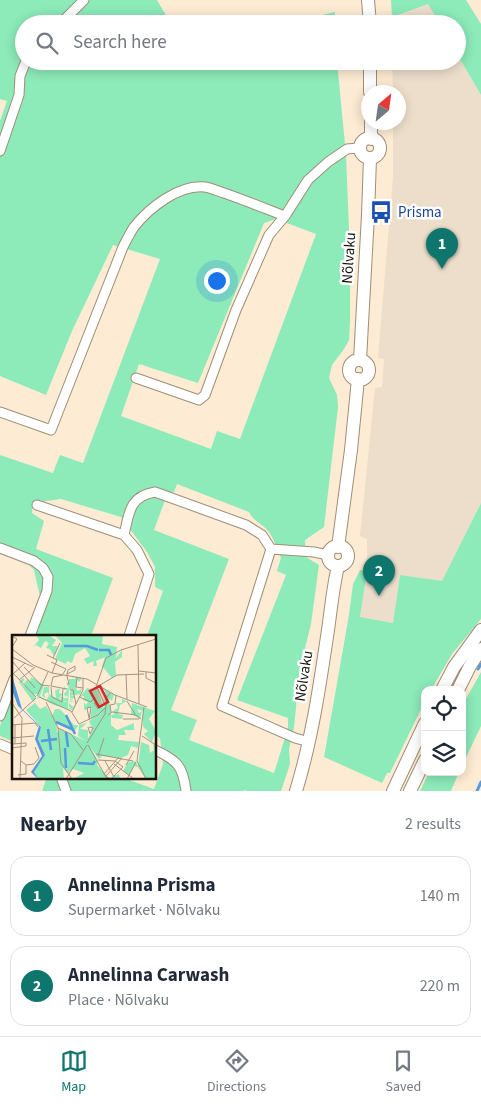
<!DOCTYPE html>
<html lang="en">
<head>
<meta charset="utf-8">
<style>
	body { margin:0; font-family:"Source Sans 3",sans-serif; background:#f6f6f7; color:#1f2937 }
	.controls { position:absolute; right:15px; bottom:15px; display:grid; overflow:hidden; border-radius:10px; box-shadow:0 2px 12px #0003 }
	.controls button { width:45px; height:45px; display:grid; place-items:center; padding:0; border:0; border-bottom:1px solid #e0e1e3; background:#fff; color:#1f2937; font:25px sans-serif }
	.compass { position:absolute; left:361px; top:85px; width:45px; height:45px; border-radius:50%; background:#fff; box-shadow:0 2px 12px #0003; rotate:29deg }
	.you { position:absolute; left:216px; top:280px; width:18px; height:18px; margin:-12px; border:4px solid #fff; border-radius:50%; background:#1a73e8; box-shadow:0 0 0 8px #1a73e833 }
	.badge { display:grid; place-items:center; width:32px; height:32px; border-radius:50%; background:#0f766e; color:#fff; font-size:16px; font-weight:700 }
	.pin { position:absolute; translate:-50% -41px; filter:drop-shadow(0 1px 2px #0008) }
	.pin::after { content:''; position:absolute; top:26px; width:18px; height:15px; background:inherit; clip-path:polygon(0 0,100% 0,50% 100%) }
	.list { margin:0; padding:0; list-style:none }
	h2 { display:flex; justify-content:space-between; align-items:center; height:65px; margin:0; padding:0 20px; font-size:21px }
	h2 small { font-size:16px; font-weight:400; color:#747a83 }
	.list li { display:grid; grid-template-columns:32px 1fr auto; gap:15px; align-items:center; box-sizing:border-box; height:80px; margin:0 10px 10px; padding:0 10px; border:1px solid #e0e1e3; border-radius:15px }
	.list b { display:block; font-size:19px; white-space:nowrap }
	.list p { margin:0; font-size:16px; white-space:nowrap; color:#747a83 }
	.list em { font-size:16px; font-style:normal; color:#747a83 }
	.icon { flex:none; width:28px; height:28px; fill:none; stroke:currentColor; stroke-width:2; stroke-linecap:round; stroke-linejoin:round }
	.map { position:relative; flex:none; width:481px; height:791px; overflow:hidden }
	.search { position:absolute; background:#fff; box-shadow:0 2px 12px #0003; left:15px; right:15px; top:15px; height:55px; display:flex; align-items:center; gap:12px; box-sizing:border-box; padding:0 18px; border-radius:28px; color:#747a83; font-size:19px }
	.sheet { height:245px; background:#fff }
	nav { display:flex; justify-content:space-around; align-items:center; box-sizing:border-box; height:70px; border-top:1px solid #e0e1e3; background:#fff; font-size:14px; color:#747a83 }
	nav a { display:grid; justify-items:center; gap:2px }
	nav .on { color:#0f766e }
	.map>svg:first-child { display:block }
	.commercial { fill:#ecdecb }
	.green { fill:#8deab9; fill-rule:evenodd }
	.lines { fill:none; stroke-linecap:round; stroke-linejoin:round }
	.stream { stroke:#5599de; stroke-width:3 }
	.street-casing { stroke:#9f8e77; stroke-width:11 }
	.secondary-casing { stroke:#9f8e77; stroke-width:14 }
	.street { stroke:#fff; stroke-width:9 }
	.secondary { stroke:#fff; stroke-width:12 }
	.labels { text-anchor:middle; dominant-baseline:central; stroke-width:5; stroke-linejoin:round; paint-order:stroke }
	.transit-label { font-size:15px; fill:#164399; stroke:#fff; text-anchor:start }
	.street-label { font-size:15px; fill:#19130a; stroke:#fff }
	.inset-river { fill:none; stroke:#5599de; stroke-width:2.5 }
	.inset-road { fill:none; stroke:#a29583; stroke-width:1 }
	.view { fill:#d62828; fill-opacity:0.15; stroke:#d62828; stroke-width:2.5 }
	.inset-edge { fill:none; stroke:#19130a; stroke-width:2.5 }
</style>
</head>
<body>
<div class="map">
<svg width="481" height="791" viewBox="0 0 481 791">
	<rect width="100%" height="100%" fill="#feebd3"/>
	<path class="commercial" d="M428,3L440,24H392V17Z
		M457,54L481,95V503L442,582L400,575L393,623L360,617L367,570V539L360,536L375,388L382,387L384,359L378,358L393,177V123L398,122V92H393L392,61H457Z"/>
	<path class="green" d="M0,0H157L171,24H24V61H194L197,67L206,61H337L346,155L350,255V322L349,340L344,349L332,365L329,378L337,395L338,407L324,527L305,540L306,557L319,565L311,624L300,668L294,727L289,749L290,764L281,791H247L244,790L243,791H42L47,777H121L154,789L163,764L160,738L155,736V636H147L163,591L155,587V567L147,552L121,517L61,499L33,503L32,513L44,521L36,549L113,578L91,636H31L42,605L34,570L16,552L0,546V455L53,473L60,455L83,463L160,259L113,245L72,331L46,395L0,376V121L7,101L0,99ZM276,219L316,234L240,439L217,431L211,449L121,416L139,364L198,383L264,223ZM177,484L249,512C253,521 263,524 269,532C274,539 277,549 281,558L277,571L286,575L237,700L288,718V728L274,773L189,740L197,720L171,710L229,559L154,530L168,492H174Z
		M391,0H466L481,24V95L457,54V24H440L428,4L392,17Z
		M335,12V24H284Z
		M481,503V619L452,654L431,690H425V701L390,773H387L382,783L324,757L349,615L353,584L360,570L367,571L360,617L393,623L400,575L442,581Z
		M481,672V726L462,766V706Z
		M14,686V742L0,736V726Z
		M429,772H459L451,791H420Z"/>
	<g class="lines">
		<path class="stream" d="M478,669L481,664
			M477,791L481,782"/>
		<defs>
			<path id="street" d="M60,24L84,0
				M0,151L19,95L20,76L26,61
				M136,378L199,400L205,395L236,310L269,235L285,216L308,180L328,162L347,149L359,148
				M0,412L51,430L123,247C126,241 130,233 134,227C149,208 179,184 205,187C211,188 218,191 224,193C244,200 264,208 285,216
				M37,505L124,535C129,514 129,496 155,492L246,525L262,535L271,549L222,706L295,738L309,742
				M124,535L137,550L149,574L129,636
				M0,548L34,561L43,568L48,577L47,591L30,636
				M271,549L314,552L328,555
				M0,716L14,679
				M0,744L14,750
				M155,750C177,760 183,766 186,791
				M61,777L66,791"/>
			<path id="secondary" d="M368,0L370,24
				M370,61V92
				M371,122V139
				M360 148a10 10 0 1 1 20 0a10 10 0 1 1-20 0Z
				M360,360L368,215L370,158
				M349 370a10 10 0 1 1 20 0a10 10 0 1 1-20 0Z
				M328 556a10 10 0 1 1 20 0a10 10 0 1 1-20 0Z
				M338,547L351,450L358,379
				M442,690L454,667L481,630
				M458,690L470,666L481,649
				M296,791C312,739 320,684 328,630C331,609 333,587 338,566
				M393,791L425,723
				M410,791L425,760"/>
		</defs>
		<use href="#street" class="street-casing"/>
		<use href="#secondary" class="secondary-casing"/>
		<use href="#street" class="street"/>
		<use href="#secondary" class="secondary"/>
	</g>
	<defs>
		<symbol id="bus-bare" viewBox="-9 -9 18 18"><path d="M-5-6H5V4H4V6H2V4H-2V6H-4V4H-5ZM-3.5-4V0h7V-4ZM-3.5 1.2v1.5H-2V1.2ZM2 1.2v1.5H3.5V1.2Z" fill="#1a4fb4" stroke="#fff" stroke-width="2.5" paint-order="stroke"/></symbol>
	</defs>
	<g fill-rule="evenodd">
		<use href="#bus-bare" x="365" y="196" width="32" height="32"/>
	</g>
	<g class="labels">
		<g class="transit-label">
			<text x="398" y="212">Prisma</text>
		</g>
		<g class="street-label">
			<text transform="translate(349 258) rotate(-86)">Nõlvaku</text>
			<text transform="translate(304 676) rotate(-81)">Nõlvaku</text>
		</g>
	</g>
	<g transform="translate(12 635)">
		<rect width="144" height="144" fill="#feebd3"/>
		<path d="M24,0H36L44,5L40,11H46L42,21L38,14L34,13L37,8L33,6L29,13L24,10L21,12L27,5ZM43,0H91L90,9L105,12L104,23L110,15V22L103,27L104,40L100,43L90,31L93,22L84,26L85,31H81L82,26L75,29L72,24L78,21L73,13L63,19L60,28L55,26L54,29L43,24L50,8ZM61,41L70,43L67,47L65,44L64,51L65,56L70,54L68,59L58,61H62V63L58,66H63L58,67V64L62,63H58V56L62,58L57,54L56,73L60,74L57,72V68L61,72L68,64L60,75L42,70L27,62L25,65L26,59H21L24,63L21,67L7,47L11,43L13,45L9,48L13,52L12,48L16,44L18,47L19,42L32,50L28,61L34,65L37,61L36,57L32,59L34,63L30,61L32,52H37V59L44,63L43,56L48,53L47,58L51,59L47,63L50,66L48,62H51L52,67L55,66H52L51,62L52,63H56L55,60L53,62L52,58H56H53L56,54L52,55V50L53,54L57,53L54,47L57,50V44H64ZM85,50L102,60L100,66L97,64L99,80L103,79L101,76L106,73L104,68H110V64L115,66L108,70L106,79L111,80L110,84L100,83L99,80V90L105,95L122,88V95H112L114,100H107L106,105L127,107L126,113L119,111L116,120L109,123L90,121L87,124L78,112L86,126L85,130L97,143L107,139L108,144H61L72,138L61,134L56,138L51,133L52,144H26L22,137L33,120L26,104L29,92L14,75L23,68L28,74L34,71L40,81L43,74H48L62,90H66L62,98L44,86L45,98L48,94L74,106L66,101L67,90L75,88L68,94L76,95V103L81,95L77,86L91,77L78,84L80,72L72,75V67L74,70L76,67L71,65L72,61L68,62L75,53L83,55L85,53L92,74L93,56ZM120,68L143,76L137,84L144,96L140,107L132,99L136,96L131,92V76L125,74L127,78L130,76L128,84L119,79ZM129,107L137,110L138,118L142,115L141,109L144,111V144H134L126,132L122,131L117,140L111,136L116,127L123,126L126,131Z" fill="#8deab9"/>
		<path d="M0,40L10,74L29,92L26,104L33,120L22,137L26,144L19,137L30,121L23,104L27,91L6,71L0,55Z" fill="#5599de"/>
		<path class="inset-river" d="M52,11H75L86,15M87,15H97L99,20M54,80L63,99M44,87L60,94M36,94L39,115M54,97L56,112M29,106L45,104M53,113L54,133M66,128L81,129L83,126"/>
		<path class="inset-road" d="M0,1L5,4L0,12M126,10L127,69M0,14L21,30M35,20L45,25L40,38M0,22L21,32M41,23L48,8M0,26L23,53M39,27L54,34L51,39M21,30L40,38L75,44L103,60L135,72M12,32L29,50L38,51M127,36L144,38M0,37L24,62M134,37V43L144,48M1,39L13,28M55,39L63,35V31L56,35L55,39V41L57,49H55M114,39L115,64M65,43L64,52L71,53M7,45L23,32M85,49L94,23L109,15L144,4M84,50L93,70M88,50L105,40L132,39M39,51L41,42L51,40M39,51L55,54M39,52L40,62L50,67L51,53M58,55H61L64,69M25,61L36,37M27,62L59,76L67,89M67,62L79,67L81,64M115,66L123,79M34,67L46,93L49,128L60,144M0,68L10,83L8,144M132,72L125,126L134,144M86,74L82,68L89,72M60,77L71,55V44M99,77L98,70L103,69L104,60M96,80L100,77L124,80L129,84M2,83L24,63M77,83L75,73L79,72L77,85M111,84H127M3,89V109M67,89L86,80L93,73M0,90L23,88L26,92M76,92L78,99L81,93L77,92M46,93L59,99L71,115M130,101L144,110M0,103L22,101M75,108L93,79L95,62L99,57M0,109L14,108V111L0,113M76,110L94,142L99,144M84,119L121,126M86,121L92,103M86,125L103,126L111,132L99,144M93,126L102,142M102,129L122,144M14,130L22,129L27,123L23,112M114,130L122,116M92,139L107,122M6,140L14,139V130L9,126M94,141L110,123M54,144L75,110M115,144L124,127"/>
		<path class="view" d="M88,51L96,67L87,72L78,56Z"/>
		<rect width="144" height="144" class="inset-edge"/>
	</g>
</svg>
<div class="controls">
<button><svg class="icon" aria-label="locate" viewBox="0 0 24 24"><circle cx="12" cy="12" r="6"/><path d="M12 2v4M12 18v4M2 12h4M18 12h4"/></svg></button>
<button><svg class="icon" aria-label="layers" viewBox="0 0 24 24"><path d="M12 4l9 5-9 5-9-5zM3 14l9 5 9-5"/></svg></button>
</div>
<svg class="compass" viewBox="-18 -18 36 36"><path d="M0-13l5 13h-10z" fill="#e53935"/><path d="M0 13l5-13h-10z" fill="#747a83"/></svg>
<div class="you"></div>
<div class="pin badge" style="left:442px;top:269px">1</div>
<div class="pin badge" style="left:379px;top:596px">2</div>
<div class="search"><svg class="icon" aria-label="search" viewBox="0 0 24 24"><circle cx="10" cy="10" r="6"/><path d="M15 15l6 6"/></svg>Search here</div>
</div>
<section class="sheet">
<h2>Nearby<small>2 results</small></h2>
<ul class="list">
<li><span class="badge">1</span><div><b>Annelinna Prisma</b><p>Supermarket · Nõlvaku</p></div><em>140 m</em></li>
<li><span class="badge">2</span><div><b>Annelinna Carwash</b><p>Place · Nõlvaku</p></div><em>220 m</em></li>
</ul>
</section>
<nav>
<a class="on"><svg class="icon" aria-label="map" viewBox="0 0 24 24"><path d="M3 6l6-2 6 2 6-2v14l-6 2-6-2-6 2zM9 4v14M15 6v14"/></svg>Map</a>
<a><svg class="icon" aria-label="directions" viewBox="0 0 24 24"><path d="M12 3l9 9-9 9-9-9zM9 14v-3h6M13 9l2 2-2 2"/></svg>Directions</a>
<a><svg class="icon" aria-label="saved" viewBox="0 0 24 24"><path d="M7 4h10v16l-5-4-5 4z"/></svg>Saved</a>
</nav>
</body>
</html>
